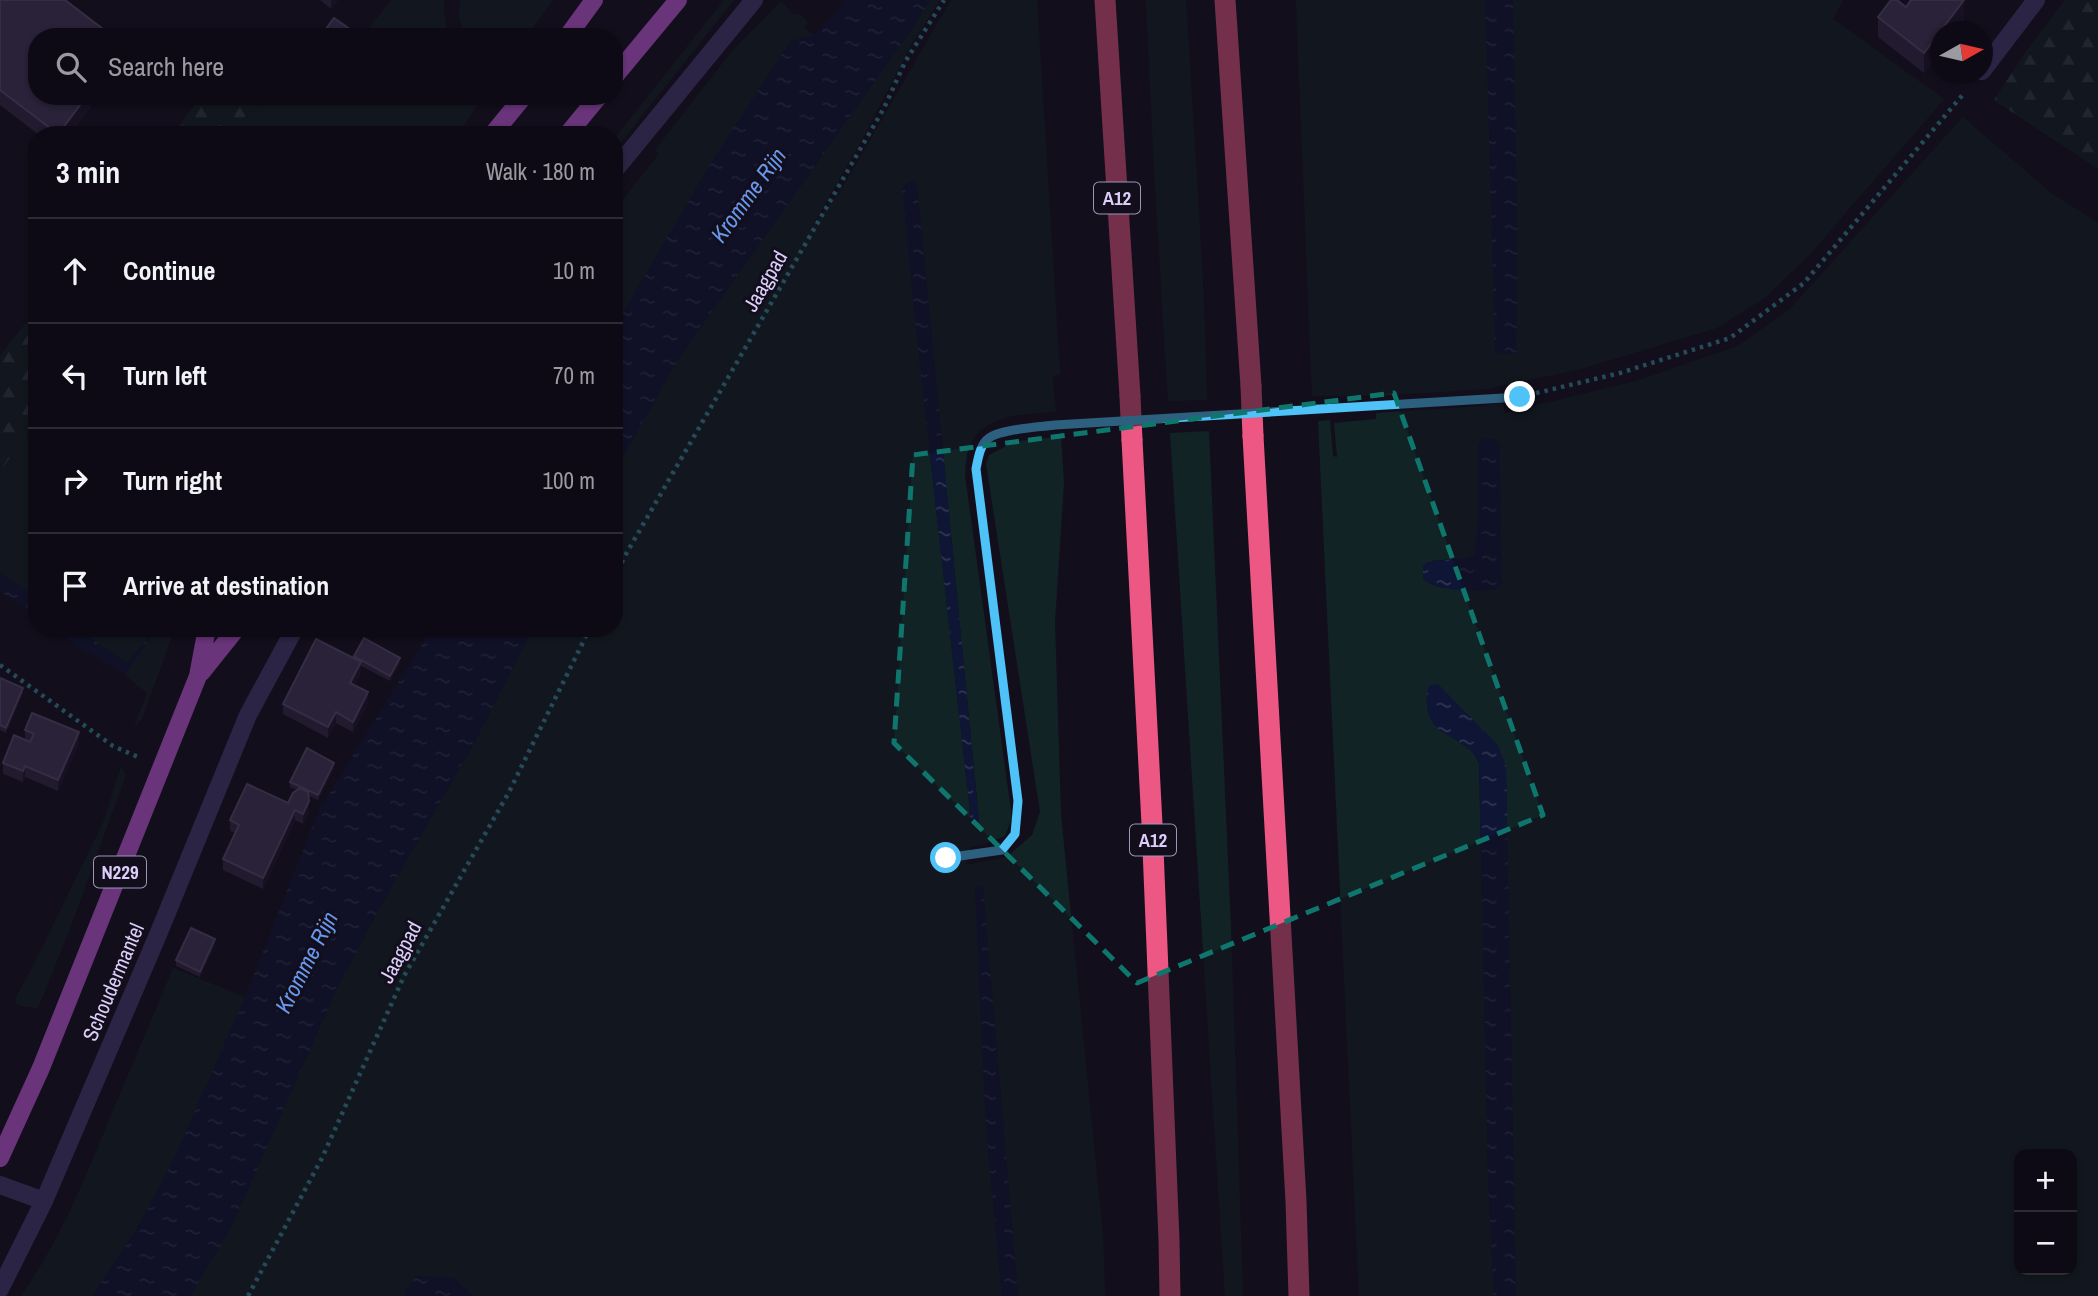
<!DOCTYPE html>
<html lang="en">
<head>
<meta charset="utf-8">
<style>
	body { margin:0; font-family:"Archivo Narrow",sans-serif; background:#17131e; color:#f1f3f6 }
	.controls { position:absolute; right:21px; bottom:21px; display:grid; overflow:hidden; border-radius:14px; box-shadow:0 2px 5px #0004 }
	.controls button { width:63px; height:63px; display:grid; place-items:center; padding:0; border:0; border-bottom:2px solid #2e2b34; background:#0e0a15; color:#f1f3f6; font:35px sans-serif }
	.compass { position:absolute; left:1930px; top:21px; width:63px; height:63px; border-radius:50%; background:#0e0a15; box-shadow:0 2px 5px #0004; rotate:82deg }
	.stop { position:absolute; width:21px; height:21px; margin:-16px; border:5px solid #4fc3f7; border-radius:50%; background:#fff }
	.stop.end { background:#4fc3f7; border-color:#fff; box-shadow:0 2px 7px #0008 }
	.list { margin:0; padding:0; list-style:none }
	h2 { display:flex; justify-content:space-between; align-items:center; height:91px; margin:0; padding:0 28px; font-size:30px }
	h2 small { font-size:23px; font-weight:400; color:#9b9aa0 }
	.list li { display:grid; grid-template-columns:46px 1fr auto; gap:21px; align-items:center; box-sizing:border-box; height:105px; padding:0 28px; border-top:2px solid #2e2b34 }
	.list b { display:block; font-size:26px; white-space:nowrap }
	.list em { font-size:23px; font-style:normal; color:#9b9aa0 }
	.icon { flex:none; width:38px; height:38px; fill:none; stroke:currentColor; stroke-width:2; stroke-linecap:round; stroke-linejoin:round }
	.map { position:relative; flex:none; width:2098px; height:1296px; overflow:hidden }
	.search { position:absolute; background:#0e0a15; box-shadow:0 2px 5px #0004; left:28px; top:28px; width:595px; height:77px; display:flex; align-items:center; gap:18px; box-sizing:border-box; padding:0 24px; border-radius:28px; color:#9b9aa0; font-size:26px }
	.panel { position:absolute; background:#0e0a15; box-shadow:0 2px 5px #0004; left:28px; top:126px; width:595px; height:511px; border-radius:28px }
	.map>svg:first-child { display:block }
	.grass { fill:#122325; fill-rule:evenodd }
	.forest { fill:url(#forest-firs) }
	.water { fill:url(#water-ripples) }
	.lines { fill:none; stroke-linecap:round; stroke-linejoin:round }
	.path { stroke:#3a95a2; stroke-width:4.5; stroke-dasharray:3.5 5; stroke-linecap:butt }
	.minor { stroke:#4a3e76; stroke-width:18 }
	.major { stroke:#d262ed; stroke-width:18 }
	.highway { stroke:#ec5784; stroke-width:21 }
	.highway-bridge { stroke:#ec5784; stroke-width:21 }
	.wall { fill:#352948 }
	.shaded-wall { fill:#20162f }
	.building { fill:#463a5b; stroke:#5e5274; stroke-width:2 }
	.route { stroke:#4fc3f7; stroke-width:9 }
	.marked { fill:none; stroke:#0f766e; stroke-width:5; stroke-dasharray:14 9; stroke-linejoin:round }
	.labels { text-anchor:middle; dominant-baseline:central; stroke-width:6; stroke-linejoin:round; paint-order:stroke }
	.shield { fill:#130e1c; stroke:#9f95b7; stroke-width:2 }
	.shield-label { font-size:19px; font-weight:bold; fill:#dbcff9 }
	.street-label { font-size:21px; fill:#dbcff9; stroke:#130e1c }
	.water-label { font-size:23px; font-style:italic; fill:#6898ed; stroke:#130e1c }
</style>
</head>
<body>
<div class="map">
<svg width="2098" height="1296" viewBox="0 0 2098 1296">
	<defs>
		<pattern id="forest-firs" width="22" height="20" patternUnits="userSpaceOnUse" patternTransform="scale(1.75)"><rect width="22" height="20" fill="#122325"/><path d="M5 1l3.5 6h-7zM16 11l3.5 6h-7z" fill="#344245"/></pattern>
		<pattern id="water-ripples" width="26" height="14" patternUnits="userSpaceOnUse" patternTransform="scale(1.75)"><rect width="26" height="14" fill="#0e1535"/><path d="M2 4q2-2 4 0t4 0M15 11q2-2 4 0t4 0" fill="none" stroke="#303653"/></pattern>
	</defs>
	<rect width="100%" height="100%" fill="#130e1c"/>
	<path class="grass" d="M391,0H444V12L448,37H362Z
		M460,0H553L526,37H465L459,18Z
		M724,0H734L614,151V139Z
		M930,0H940L911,45L863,138L814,223L840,192L951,0H1037L1060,375L1052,376L1056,412C1028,414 986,413 971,443C966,452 966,465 965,475L1012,818L1005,836L982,845L970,847L966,865L1007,857L1032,835L1040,812L986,464L989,455L1016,441L1061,436L1064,483L1055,622L1061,814L1103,1236L1105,1296H1018L983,887H975L986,1129L1002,1296H473L454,1278L416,1276L402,1296H190L230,1230L336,991L383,902L476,740L533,628H614V473L679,358L909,33ZM913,181L917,185L979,820L978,823L975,824L971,821L914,312Z
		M1146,0H1186L1203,280L1207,400L1168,401L1154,168Z
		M1296,0H1843L1833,19L1944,99L1812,252L1766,297L1717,328L1581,369L1486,389L1390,395L1312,396Z
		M781,1L794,15L799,13L808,22L804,27L814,35L715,156L621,316L614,310V211L659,154L655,150L733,50Z
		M269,96H484L457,135H230L239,122Z
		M1963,117L2051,193L2098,223V1296H1516L1506,767L1431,722L1472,751L1479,763L1488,1178L1494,1296H1359L1318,421L1330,420L1333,456L1337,457L1334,423L1376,419V413L1482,406L1503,403L1505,413L1636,381L1738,346L1789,310ZM1478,523L1496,590L1438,587L1432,561L1468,558L1474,555ZM2019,1154H2072V1270H2019Z
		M37,419V599L0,572V472Z
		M1209,431L1231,928L1243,1296H1225L1170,433Z
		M77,628H151L146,641L127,663Z
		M153,628H175L142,719L134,727L147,693L125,675L147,643Z
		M121,767L126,775L72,923L38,1008L21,1006L15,1003L17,995L34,964L103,823Z
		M173,968L245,997L172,1163L138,1226L92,1296H21C60,1241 86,1177 111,1115C132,1066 153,1017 173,968Z"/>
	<path class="forest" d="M2065,0H2098V169L1994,100L2025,53Z
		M201,96H269L239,122L230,135H172Z
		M37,309V419L0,472V356Z"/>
	<path class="water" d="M844,0H930L909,33L679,358L614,473V331L621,316L715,156L791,40L813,36L844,4Z
		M1485,0H1513C1515,118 1520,236 1516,354H1498L1495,351Z
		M908,181H913L917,185L979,820L978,823L975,824L971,822L914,312L902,188Z
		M1494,438L1500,443V453L1502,584L1496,590C1478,591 1435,592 1423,579V566L1427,562L1468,558L1474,555L1478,523V443L1482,439Z
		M0,572L37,599V617L0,591Z
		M52,628H77L127,663L146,641L151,628H153L147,643L125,675L88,651L86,653Z
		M432,628H533L476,740L383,902L336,991L230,1230L190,1296H92L138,1226L172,1163L245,997L319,810Z
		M1438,684L1498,745L1506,766L1516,1296H1494L1488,1178L1479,763C1470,737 1429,738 1427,707C1426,699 1426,692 1430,685Z
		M979,885L983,887L1018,1296H1002L986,1129L975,887Z
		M416,1276L454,1278L473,1296H402Z"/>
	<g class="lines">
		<path class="path" d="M1282,411L1520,397L1620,373L1730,338L1804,283L1965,92
			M1159,418L1224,415
			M614,578L626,554L884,108L905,62L944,0
			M0,665L113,746L138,757
			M946,858L1002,850L1015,834L1018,801L976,469C978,459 979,446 988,439C1003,426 1080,423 1102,422
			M248,1296L322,1158L404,976L509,792L590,628"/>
		<path class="minor" d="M1982,71L2036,0
			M614,171L754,0
			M0,1185L44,1201
			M0,1289L44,1201L157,937L248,715L295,628"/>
		<path class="major" d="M567,37L594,0
			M614,77L678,0
			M492,135L524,96
			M567,135L599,96
			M201,673L237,628
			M0,1158L41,1068L198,676L207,628"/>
		<path class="highway" d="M1105,0L1130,396
			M1225,0L1251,386
			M1253,436L1296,1201L1299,1296
			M1132,440L1152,824L1169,1240L1170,1296"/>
		<path class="highway-bridge" d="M1251,386L1253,436
			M1130,396L1132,440"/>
	</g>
	<path class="wall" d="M0,0L103,37L37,96H99L69,135H39L0,105Z
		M320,0H338L331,9Z
		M1909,0H1964V20L1941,32V51L1924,73L1878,37V17L1906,7L1909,2Z
		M354,656L400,663L390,681L361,666V673L354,685L368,703L353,732L336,723L328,738L283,714V704L354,659Z
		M0,678L23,693L6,733L0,730Z
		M25,730L79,743L58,791L25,777L23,782L3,774V763L25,740Z
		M334,768L318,800L309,796V812L303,824L295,820L263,889L223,870V859L235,833L230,831V820L288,803L297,790L290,787V782Z
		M215,945L200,977L176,966V960Z"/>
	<path class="shaded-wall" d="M331,0H338L331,9Z
		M1964,0V20L1956,32H1941Z
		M103,29V37H97Z
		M1941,32V51L1924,73V53Z
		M87,96H99L69,135H58Z
		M400,658V663L390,681V676Z
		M361,662V673L350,693V683Z
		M23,688V693L6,733V728Z
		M368,692V703L353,732V722Z
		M336,712V723L328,738V727Z
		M79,732V743L58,791V780Z
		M334,763V768L318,800V795Z
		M25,766V777L23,782V771Z
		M309,801V812L303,824V814Z
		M295,810V820L263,889V878Z
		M215,939V945L200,977V972Z"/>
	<path class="building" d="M0,0H65L103,29L97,37H37V96H87L58,134L0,90Z
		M1891,0H1897L1906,7L1911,0H1964L1924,53L1878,17Z
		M334,18L357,34L355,37H320Z
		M364,638L400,658L390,676L354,656Z
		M316,639L361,662L350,683L368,692L353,722L336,712L328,727L283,704Z
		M0,678L23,688L6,728L0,725Z
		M32,713L79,732L58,780L25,766L23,771L3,763L14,735L30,742L34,734L25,730Z
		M307,748L334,763L318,795L290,782Z
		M247,784L288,803L293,793L300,788L308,792L309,801L303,814L295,810L263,878L223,859L239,825L230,820Z
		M191,928L215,939L200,972L176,960Z"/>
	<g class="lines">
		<path class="route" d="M946,858L1002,850L1015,834L1018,801L976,469C978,459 980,444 989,438C1000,429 1040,427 1055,425L1520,397"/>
	</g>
	<path d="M0 0H2098V1296H0ZM1394,393L1543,815L1137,983L894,743L913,455Z" fill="#130e1c" fill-opacity=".55" fill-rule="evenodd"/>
	<path class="marked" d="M1394,393L1543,815L1137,983L894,743L913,455Z"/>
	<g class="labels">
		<g class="shield">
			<rect x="1094" y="182.5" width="46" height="31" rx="5"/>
			<rect x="1130" y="824.5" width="46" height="31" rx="5"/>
			<rect x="94" y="856.5" width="52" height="31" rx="5"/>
		</g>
		<g class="shield-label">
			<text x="1117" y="198">A12</text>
			<text x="1153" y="840">A12</text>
			<text x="120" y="872">N229</text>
		</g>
		<g class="street-label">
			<text transform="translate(765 281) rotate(-60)">Jaagpad</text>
			<text transform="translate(400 952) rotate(-62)">Jaagpad</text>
			<text transform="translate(113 982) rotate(-67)">Schoudermantel</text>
		</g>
		<g class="water-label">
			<text transform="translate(748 195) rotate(-54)">Kromme Rijn</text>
			<text transform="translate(306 962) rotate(-63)">Kromme Rijn</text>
		</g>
	</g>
</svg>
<div class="controls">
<button>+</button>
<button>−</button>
</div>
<svg class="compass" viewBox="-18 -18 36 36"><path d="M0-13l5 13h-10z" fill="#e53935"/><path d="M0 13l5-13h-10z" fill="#9b9aa0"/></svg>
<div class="stop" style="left:946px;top:858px"></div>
<div class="stop end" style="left:1520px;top:397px"></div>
<div class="search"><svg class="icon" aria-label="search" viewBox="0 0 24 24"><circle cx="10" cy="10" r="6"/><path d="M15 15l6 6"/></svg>Search here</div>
<section class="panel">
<h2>3 min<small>Walk · 180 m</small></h2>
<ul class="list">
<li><svg class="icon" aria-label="ahead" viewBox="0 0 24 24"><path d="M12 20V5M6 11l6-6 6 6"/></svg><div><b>Continue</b></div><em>10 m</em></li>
<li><svg class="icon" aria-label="left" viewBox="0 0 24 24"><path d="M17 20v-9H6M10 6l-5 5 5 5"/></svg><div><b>Turn left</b></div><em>70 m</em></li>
<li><svg class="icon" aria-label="right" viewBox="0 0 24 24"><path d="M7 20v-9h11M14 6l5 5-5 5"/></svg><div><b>Turn right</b></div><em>100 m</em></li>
<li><svg class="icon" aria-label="arrive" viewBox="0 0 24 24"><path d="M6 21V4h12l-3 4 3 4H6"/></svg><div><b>Arrive at destination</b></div></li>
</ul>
</section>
</div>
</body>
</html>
